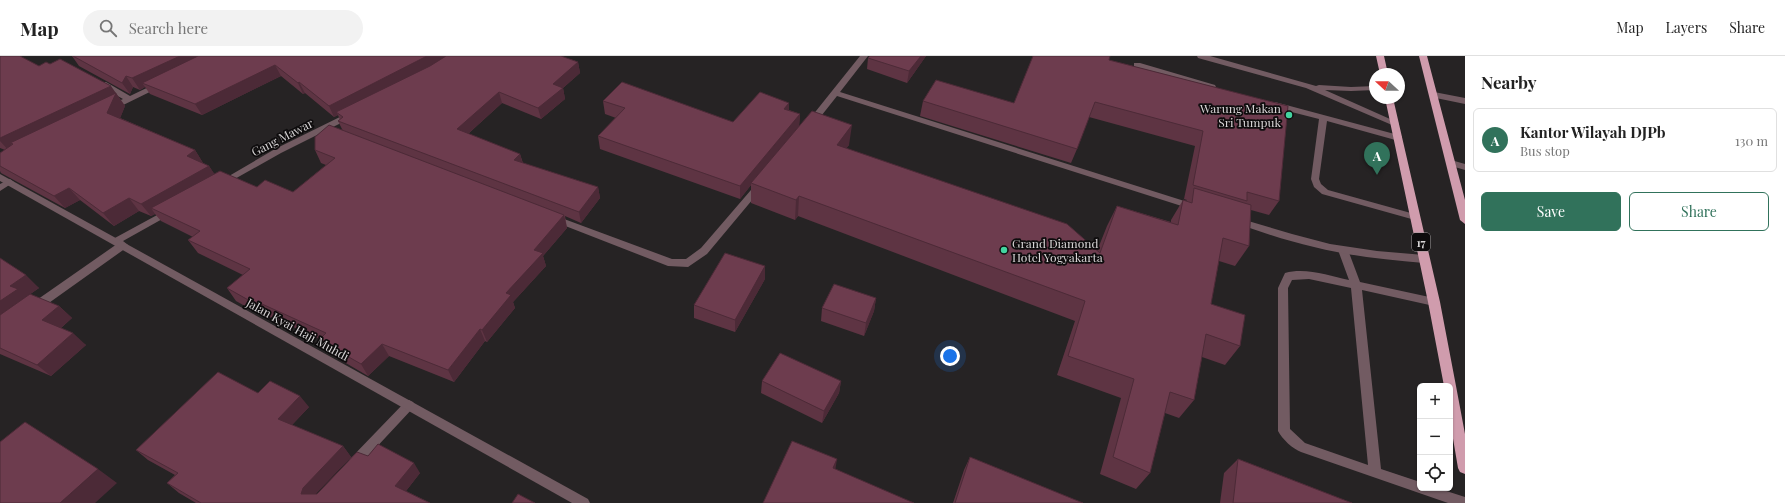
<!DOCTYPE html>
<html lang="en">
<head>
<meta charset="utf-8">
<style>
	body { margin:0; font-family:"Playfair Display",serif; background:#f2f2f2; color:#222 }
	.controls { position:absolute; right:12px; bottom:12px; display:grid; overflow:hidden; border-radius:6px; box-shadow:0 1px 3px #0004 }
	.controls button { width:36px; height:36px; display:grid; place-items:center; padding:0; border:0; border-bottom:1px solid #e0e0e0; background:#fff; color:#222; font:20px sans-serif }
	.compass { position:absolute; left:1369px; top:12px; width:36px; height:36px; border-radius:50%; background:#fff; box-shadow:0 1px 3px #0004; rotate:291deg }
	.you { position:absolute; left:950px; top:300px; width:14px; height:14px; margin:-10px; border:3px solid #fff; border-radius:50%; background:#1a73e8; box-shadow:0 0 0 6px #1a73e833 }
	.badge { display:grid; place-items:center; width:26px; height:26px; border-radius:50%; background:#31725b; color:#fff; font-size:13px; font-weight:700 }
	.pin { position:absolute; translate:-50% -33px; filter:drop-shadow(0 1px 2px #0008) }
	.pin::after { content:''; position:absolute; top:21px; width:14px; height:12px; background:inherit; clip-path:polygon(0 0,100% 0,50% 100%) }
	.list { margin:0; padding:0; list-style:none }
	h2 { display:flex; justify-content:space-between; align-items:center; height:52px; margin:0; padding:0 16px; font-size:17px }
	h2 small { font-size:13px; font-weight:400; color:#767676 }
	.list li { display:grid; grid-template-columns:26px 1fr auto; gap:12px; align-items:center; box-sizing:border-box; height:64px; margin:0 8px 8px; padding:0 8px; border:1px solid #e0e0e0; border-radius:6px }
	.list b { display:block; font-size:15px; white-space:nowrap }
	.list p { margin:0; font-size:13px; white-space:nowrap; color:#767676 }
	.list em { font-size:13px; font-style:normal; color:#767676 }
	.actions { display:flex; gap:8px; padding:12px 16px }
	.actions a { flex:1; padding:9px 0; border:1px solid #31725b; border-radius:6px; text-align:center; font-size:14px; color:#31725b }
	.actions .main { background:#31725b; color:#fff }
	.icon { flex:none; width:22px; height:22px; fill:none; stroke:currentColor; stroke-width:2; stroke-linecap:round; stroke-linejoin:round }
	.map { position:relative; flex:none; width:1465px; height:447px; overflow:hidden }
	header { display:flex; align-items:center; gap:24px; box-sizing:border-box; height:56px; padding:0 20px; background:#fff; border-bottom:1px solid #e0e0e0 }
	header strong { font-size:19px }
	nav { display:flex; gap:22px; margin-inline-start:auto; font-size:14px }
	.search { width:280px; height:36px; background:#f2f2f2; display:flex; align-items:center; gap:10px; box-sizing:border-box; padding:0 14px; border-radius:22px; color:#767676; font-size:15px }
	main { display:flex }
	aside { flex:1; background:#fff }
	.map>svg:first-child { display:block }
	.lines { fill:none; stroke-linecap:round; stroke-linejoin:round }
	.service { fill:#725b62; fill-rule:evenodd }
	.minor { fill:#725b62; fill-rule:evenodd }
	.tertiary { fill:#725b62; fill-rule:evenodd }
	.trunk { fill:#d09cad; fill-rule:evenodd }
	.wall { fill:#5e3443 }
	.shaded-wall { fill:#4c2a37 }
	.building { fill:#6d3c4e; stroke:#4c2a37 }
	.poi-dot { fill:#43d4a0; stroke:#0e0c0d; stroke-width:1.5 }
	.labels { text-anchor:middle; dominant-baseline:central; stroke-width:3.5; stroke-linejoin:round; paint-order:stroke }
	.shield { fill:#0e0c0d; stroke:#9c999a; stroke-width:1 }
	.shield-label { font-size:11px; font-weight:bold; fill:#d9d6d7 }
	.poi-label { font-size:12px; fill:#d9d6d7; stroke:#0e0c0d; text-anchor:end }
	.street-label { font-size:12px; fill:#d9d6d7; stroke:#0e0c0d }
</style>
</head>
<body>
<header>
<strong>Map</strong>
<div class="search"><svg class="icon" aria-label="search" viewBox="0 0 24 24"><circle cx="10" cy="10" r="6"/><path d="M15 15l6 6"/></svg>Search here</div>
<nav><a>Map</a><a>Layers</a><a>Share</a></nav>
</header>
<main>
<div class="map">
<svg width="1465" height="447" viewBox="0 0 1465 447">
	<rect width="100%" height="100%" fill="#262324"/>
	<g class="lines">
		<path class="service" d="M1134,7H1140L1215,29L1216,31L1212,33H1209L1134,11Z
			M1275,46L1402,80V84L1399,85L1327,65L1319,123L1321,128L1328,134L1418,159L1420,161L1418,163L1415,164L1322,138L1314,131L1311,123L1319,63L1272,51V47Z
			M1343,190L1348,194L1360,226L1434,242L1438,243L1439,246L1438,249L1434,250L1362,234L1381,413L1420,426V432H1437L1465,441V447H1448L1301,396C1293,393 1282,383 1278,375V232L1285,217C1306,211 1329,220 1349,224L1338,194ZM1309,223L1351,232L1368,409L1305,387L1290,373L1288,232L1292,224Z"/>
		<path class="minor" d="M860,0H868L840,36L1197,149L1199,151L1194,154L1191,153L837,40L814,69H808V65Z
			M1197,0H1210L1316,30L1319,29L1351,31L1375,30V34L1351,35L1325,34L1399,67L1395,70L1392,69L1306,32L1198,2Z
			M100,26H106L130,40L157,27H160L164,29L111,55L108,54V50L123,43L100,30Z
			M1434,36L1465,42V48L1431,41V37Z
			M350,56L354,59L353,61L281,97L224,129L221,130L217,127L275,93Z
			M1451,104L1465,108V114L1448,109L1447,107Z
			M10,123L14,126L0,135V128Z
			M760,126L765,129L763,131L707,198L688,211L668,210L550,164L548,162L553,159L556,160L672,203H686L701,192L757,127Z
			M170,152L175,155L173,157L123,185L128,189L126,192L39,254H31L30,251L31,248L117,188L113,187L111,185L113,183Z
			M1238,162L1292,178L1330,188L1377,195L1424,199L1429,203L1424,207C1387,204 1350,200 1314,191C1287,185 1261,176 1235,167L1233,165L1235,163Z
			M409,344L413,346L415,349L413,352L358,411L354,412L350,411L348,407L350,403L405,346Z"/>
		<path class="tertiary" d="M0,118L588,443L590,447H572L0,125Z"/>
		<path class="trunk" d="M1376,0H1384L1388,18H1380Z
			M1419,0H1427L1465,144V168L1460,164Z
			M1385,42H1393L1440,246L1456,330L1465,378V418L1460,416L1458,412L1450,365V330H1444L1428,246Z"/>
	</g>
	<path class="wall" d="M0,0L39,10L116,37L125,50L120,62L195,94L203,107L209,110L214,118L257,131L293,136L326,109L321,107L315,94L343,75L338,65L340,64L338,59L334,61L305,37L303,38L281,20L202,59L150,38L145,31L140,34L133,31L130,38L79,10L72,0H561L578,6L580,17L563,32L565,43L541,63L502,47L468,78L520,98L523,107L598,131L600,142L581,167L565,160L567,172L543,200L546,210L513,246L515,252L487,286L485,285L454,326L389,300L368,320L327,296L319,284L320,283L271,261L268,263L236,245L227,232L243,219L198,197L188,184L193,181L161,165L155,158L151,160L139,155L114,170L80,144L65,152L1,117L0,115V97L5,94L0,92Z
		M870,0H926L907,27L867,13L868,2Z
		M1109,4L1288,50L1279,145L1269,159L1251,154L1249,190L1235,210L1219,205L1211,248L1240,290L1225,309L1202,301L1194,344L1179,362L1165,357L1150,417L1136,433L1100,418L1121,342L1057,319L1075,265L798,160L795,164L751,147V129L740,143L600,93L598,80L616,62L605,58L603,45L733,66L789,54L800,58L799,70L849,89L846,92L1097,195L1107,170L1117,150L1171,166V164L1183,144L1186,145L1187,144L1184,143L1195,90L1089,61L1077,93L1071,107L920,60L923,45L1014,47Z
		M0,202L39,232L26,241L59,250L72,262L61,272L86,289L51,320L0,298Z
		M765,223L735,276L694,262V249Z
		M876,242L874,255L864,280L821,265L822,252Z
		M762,325H841L839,337L822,367L761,337Z
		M258,337L309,351L292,369L343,390L351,401L315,438H317L368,400L420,417L406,435L430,447H196L179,437L167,427L175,419L148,404L136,394Z
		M970,401L1083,447H953L964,414Z
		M1238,403L1352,447H1220L1224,417Z"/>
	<path class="shaded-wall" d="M180,0H211L142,27L145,31L140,34L132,22Z
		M427,0H452L336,56L338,59L334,61L329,50Z
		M921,0H926L907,27L909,15Z
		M578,6L580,17L563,32L565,43L541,63L538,52L553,28Z
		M275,9L281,20L202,59L195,48Z
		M126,20L133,31L130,38L122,27Z
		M299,26L305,37L303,38L298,27Z
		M111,30L125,50L117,70L13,88L10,87L15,93L10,96L0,85V82Z
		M499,36L502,47L461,84L457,73Z
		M789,47V60L784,53Z
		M800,58L799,71L751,127V129L740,143V130Z
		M852,69L849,89L834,109L837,89Z
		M195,94L203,107L195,113L187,100Z
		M520,98L523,109L514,104Z
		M209,110L218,123L151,152L155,158L151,160L141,148Z
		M598,131L600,142L581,167L579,156Z
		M69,132L80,144L65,152L54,140Z
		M799,140L798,160L795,164L796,144Z
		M129,142L139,155L114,170L103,157Z
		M564,159L567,172L543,200L546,210L513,246L515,252L487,286L482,274L506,237L534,194Z
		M765,210V223L735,276V264Z
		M26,219L39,232L26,241L0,267V245L10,230Z
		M876,242L874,255L864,280L866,267Z
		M262,248L271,261L268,263L259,250Z
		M59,250L72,262L55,277L42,264Z
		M480,273L485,285L454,326L448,314Z
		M73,277L86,289L51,320L37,309Z
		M382,288L389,300L368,320L361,308Z
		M841,325L839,337L822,367L824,355Z
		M300,340L309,351L287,374L278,363Z
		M343,390L351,401L312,442L301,438L303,432Z
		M837,403L835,416L833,412Z
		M414,407L420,417L402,440L395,430Z
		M98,413L117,427L95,447H60Z"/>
	<path class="building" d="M0,0H20L39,10L46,6L50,8L60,3L111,30L0,82Z
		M73,0H180L132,22L126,20L122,27Z
		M198,0H427L329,50L299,26L298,27L275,9L195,48L142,27Z
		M446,0H561L578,6L553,28L563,32L538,52L499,36L457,73L520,98L514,104L598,131L579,156L338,65L343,61L336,56L430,10Z
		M870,0H921L909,15L868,2Z
		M1033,0H1110L1109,4L1288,50L1279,145L1247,136V145L1193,129L1203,75L1095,46L1077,93L923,45L936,24L1014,47Z
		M622,26L733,66L760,36L789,47L784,53L800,58L740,130L598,80L625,52L603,45Z
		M116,37L107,57L195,94L187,100L209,110L141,148L129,142L103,157L69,132L54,140L0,110V97L13,88L10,87Z
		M812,55L852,69L837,89L1067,168L1100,197L1117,150L1178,169L1183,144L1192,147L1194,132L1251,149L1249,190L1223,182L1211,248L1245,259L1240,290L1206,278L1194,344L1170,336L1150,417L1113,401L1134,323L1068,300L1085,245L799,140L796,144L751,127Z
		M329,69L564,159L534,194L543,197L506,237L511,239L482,274L480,273L448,314L382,288L361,308L319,284L326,277L262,248L259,250L227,232L250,213L188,184L200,175L151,152L220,115L257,131L265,124L293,136L335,102L315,94V81Z
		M725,197L765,210L735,264L694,249Z
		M0,202L26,219L10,230L18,233L0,245Z
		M834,228L876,242L866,267L822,252Z
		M30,238L59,250L42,264L73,277L37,309L0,292V259Z
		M780,297L841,325L824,355L762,325Z
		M218,316L258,337L270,325L300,340L278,363L343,390L303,432L301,438H317L357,396L368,400L378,388L414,407L395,430L430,447H201L167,427L178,417L136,394Z
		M25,366L98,413L60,447H0V386Z
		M792,385L837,403L833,412L914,447H763Z
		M970,401L1083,447H955Z
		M1238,403L1352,447H1233Z
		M518,438L535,447H512Z"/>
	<g class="poi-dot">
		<circle cx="1289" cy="59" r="4"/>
		<circle cx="1004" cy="194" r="4"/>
	</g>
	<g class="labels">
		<rect class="shield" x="1412" y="177" width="18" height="18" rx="3"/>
		<g class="shield-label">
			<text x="1421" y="186">17</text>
		</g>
		<g class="poi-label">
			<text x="1281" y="52">Warung Makan<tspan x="1281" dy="14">Sri Tumpuk</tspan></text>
			<text x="1012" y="187" text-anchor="start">Grand Diamond<tspan x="1012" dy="14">Hotel Yogyakarta</tspan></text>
		</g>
		<g class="street-label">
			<text transform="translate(282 81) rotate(-27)">Gang Mawar</text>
			<text transform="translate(298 273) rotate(29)">Jalan Kyai Haji Muhdi</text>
		</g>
	</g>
</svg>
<div class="controls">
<button>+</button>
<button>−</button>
<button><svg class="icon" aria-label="locate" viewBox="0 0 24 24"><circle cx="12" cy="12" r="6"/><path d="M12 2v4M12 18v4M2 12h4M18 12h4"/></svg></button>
</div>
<svg class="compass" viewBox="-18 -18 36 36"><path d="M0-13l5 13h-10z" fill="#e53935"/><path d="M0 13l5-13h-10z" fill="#767676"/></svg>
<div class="you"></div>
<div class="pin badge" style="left:1377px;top:119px">A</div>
</div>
<aside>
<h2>Nearby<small></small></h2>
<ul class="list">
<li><span class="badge">A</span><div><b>Kantor Wilayah DJPb</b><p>Bus stop</p></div><em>130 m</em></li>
</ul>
<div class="actions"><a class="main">Save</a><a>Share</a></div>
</aside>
</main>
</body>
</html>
